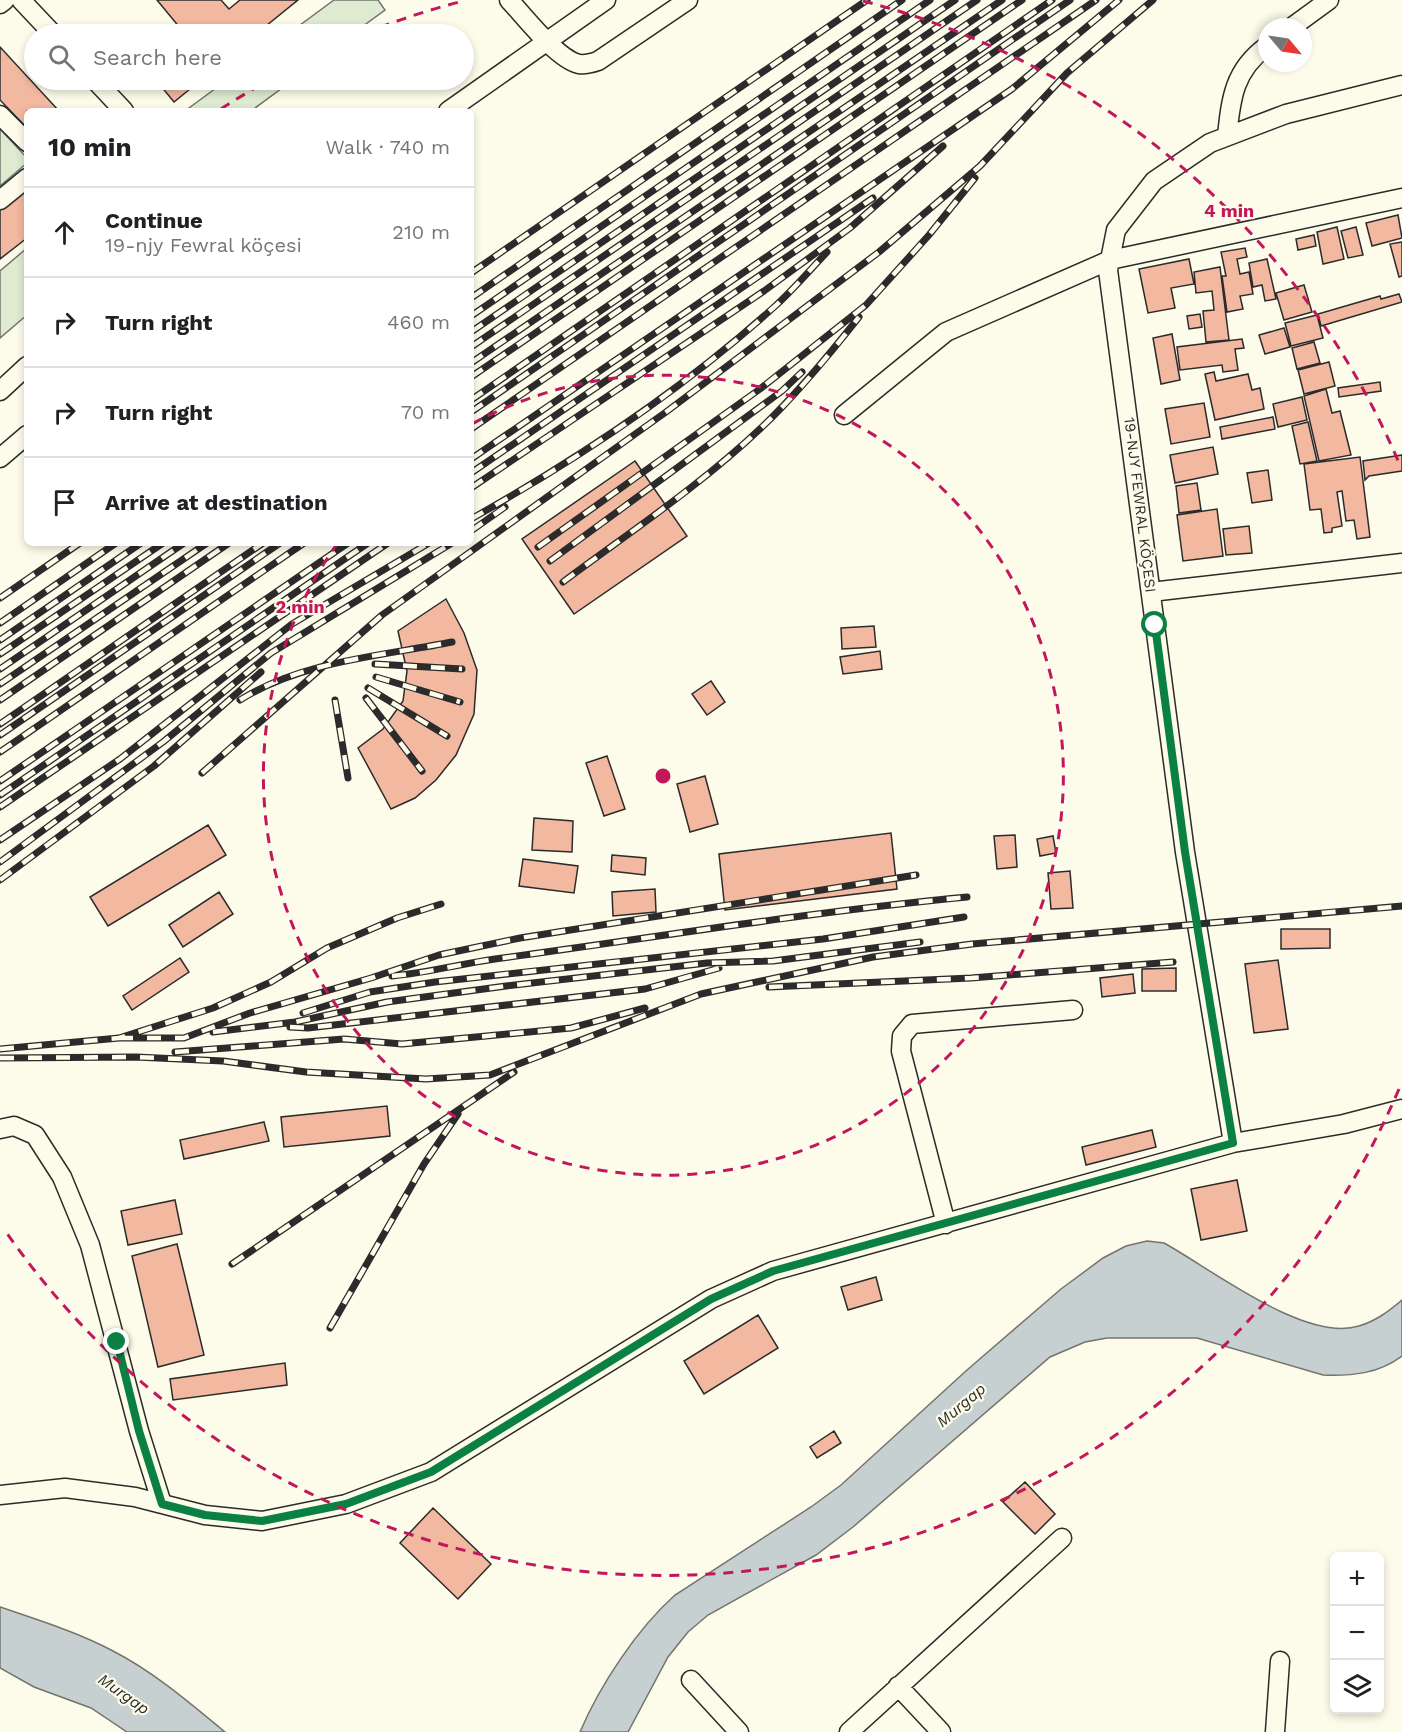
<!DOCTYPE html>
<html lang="en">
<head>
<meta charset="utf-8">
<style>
	body { margin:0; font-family:"Work Sans",sans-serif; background:#f2f2f2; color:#202124 }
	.controls { position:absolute; right:18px; bottom:18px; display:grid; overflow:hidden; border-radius:9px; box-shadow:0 3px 9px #0003 }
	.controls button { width:54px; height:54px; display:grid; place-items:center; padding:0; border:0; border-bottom:2px solid #e0e0e0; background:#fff; color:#202124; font:30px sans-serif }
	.compass { position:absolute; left:1258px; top:18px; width:54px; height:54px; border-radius:50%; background:#fff; box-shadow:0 3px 9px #0003; rotate:119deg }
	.stop { position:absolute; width:18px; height:18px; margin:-14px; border:4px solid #0b8043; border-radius:50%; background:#fff }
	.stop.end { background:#0b8043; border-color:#fff; box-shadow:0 2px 6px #0008 }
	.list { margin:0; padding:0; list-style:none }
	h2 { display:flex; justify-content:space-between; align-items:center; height:78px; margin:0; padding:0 24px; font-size:26px }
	h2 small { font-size:20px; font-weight:400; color:#757577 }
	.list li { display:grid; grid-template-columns:39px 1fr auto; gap:18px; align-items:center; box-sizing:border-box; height:90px; padding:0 24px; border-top:2px solid #e0e0e0 }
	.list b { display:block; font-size:22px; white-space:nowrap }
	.list p { margin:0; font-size:20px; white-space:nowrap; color:#757577 }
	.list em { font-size:20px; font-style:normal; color:#757577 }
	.icon { flex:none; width:33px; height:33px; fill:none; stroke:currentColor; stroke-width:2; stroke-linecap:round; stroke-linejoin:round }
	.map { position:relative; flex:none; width:1402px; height:1732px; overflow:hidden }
	.search { position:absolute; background:#fff; box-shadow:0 3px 9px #0003; left:24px; top:24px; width:450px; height:66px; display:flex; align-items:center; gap:15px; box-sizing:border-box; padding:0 21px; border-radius:33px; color:#757577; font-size:22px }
	.panel { position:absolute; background:#fff; box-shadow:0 3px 9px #0003; left:24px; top:108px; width:450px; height:438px; border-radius:9px }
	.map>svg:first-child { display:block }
	.green { fill:#deebd1; stroke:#74746e; stroke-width:1.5 }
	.water { fill:#c7d0d0; stroke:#74746e; stroke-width:1.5 }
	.building { fill:#f2b8a0; stroke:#2b2b2b; stroke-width:1.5 }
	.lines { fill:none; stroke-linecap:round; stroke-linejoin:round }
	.minor-casing { stroke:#2b2b2b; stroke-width:21 }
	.minor { stroke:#fdfbea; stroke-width:18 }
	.rail-casing { stroke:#2b2b2b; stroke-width:7 }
	.rail { stroke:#fdfbea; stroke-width:4.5; stroke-dasharray:14; stroke-linecap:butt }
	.route { stroke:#0b8043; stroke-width:8 }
	.ring { fill:none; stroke:#c2185b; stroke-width:3; stroke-dasharray:10 8 }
	.labels { text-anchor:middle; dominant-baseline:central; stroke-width:4.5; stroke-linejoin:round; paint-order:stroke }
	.street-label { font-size:15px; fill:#2b2b2b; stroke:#fdfbea }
	.water-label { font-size:16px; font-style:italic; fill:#2b2b2b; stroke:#fdfbea }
	.centre { fill:#c2185b; stroke:#fdfbea; stroke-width:3 }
	.ring-label { font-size:18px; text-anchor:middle; font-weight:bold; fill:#c2185b; stroke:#fdfbea; stroke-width:4.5; stroke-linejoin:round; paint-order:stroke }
</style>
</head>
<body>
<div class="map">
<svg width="1402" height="1732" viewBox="0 0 1402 1732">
	<rect width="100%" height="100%" fill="#fdfbea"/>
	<path class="green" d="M334,0H378L385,10L352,34H288Z
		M227,80H293L251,111H185Z
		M0,129L27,158V163L0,186Z
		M27,248V315L0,338V271Z"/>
	<path class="water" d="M1147,1241L1164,1243C1210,1268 1305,1343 1359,1326C1376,1321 1389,1311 1402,1300V1356C1378,1374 1352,1376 1323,1375L1197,1338H1107L1085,1342L1050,1357L853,1527L816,1555L708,1615L688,1632L668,1657L628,1732H580C600,1685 637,1629 675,1595L811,1507L841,1485L967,1370L1061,1289L1103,1258L1126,1246Z
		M0,1607C38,1620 77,1632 113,1651C154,1672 190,1703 225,1732H127L91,1708L34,1687L0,1668Z"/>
	<path class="building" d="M157,0H221L229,9L240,0H298L256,34H185Z
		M0,47L59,111H27V128L0,100Z
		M156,80H201L174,102Z
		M27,189V238L0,259V210Z
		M1398,215L1402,238L1372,246L1366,223Z
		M1337,227L1344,259L1323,264L1317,232Z
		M1356,227L1363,255L1348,258L1341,231Z
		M1314,235L1316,246L1298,250L1296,239Z
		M1402,242V276L1399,277L1390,244Z
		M1245,248L1247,257L1237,259L1240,274L1249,272L1253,294L1240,296L1243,309L1227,312L1222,276H1226L1221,252Z
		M1189,259L1194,284L1171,288L1175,308L1148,313L1139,269Z
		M1267,259L1276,299L1265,301L1262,285L1253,287L1249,263Z
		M1220,267L1229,340L1206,342L1203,311L1214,310L1212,291L1196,293L1194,272Z
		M1304,285L1312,312L1284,320L1276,293Z
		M1399,294L1402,302L1321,326L1318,314L1380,296L1381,299Z
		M1200,314L1202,327L1189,329L1187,316Z
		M1317,315L1323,338L1291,346L1285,323Z
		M1284,328L1290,347L1265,354L1259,335Z
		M1172,334L1180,380L1161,384L1153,338Z
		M1242,339L1244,348L1235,349L1238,370L1223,372L1222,365L1180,370L1177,347Z
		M1314,342L1320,363L1297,369L1292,348Z
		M1329,362L1335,386L1304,394L1298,370Z
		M1214,372L1216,381L1248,374L1252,390L1260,388L1264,409L1215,420L1205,374Z
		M1380,382L1381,391L1339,397L1338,388Z
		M1326,389L1332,413L1340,411L1351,455L1319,461L1304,396Z
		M1302,397L1307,420L1278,427L1273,404Z
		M1204,403L1210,437L1171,444L1165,409Z
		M1273,417L1275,429L1222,439L1220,427Z
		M1308,422L1317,461L1300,464L1292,426Z
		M1213,447L1218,474L1175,483L1170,455Z
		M1402,455V471L1369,476L1365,480L1363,461Z
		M1360,457L1370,537L1357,539L1354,520L1346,521L1342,491L1337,492L1342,526L1332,528V532L1324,533L1321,509L1310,510L1304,464Z
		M635,461L687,536L574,614L522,539Z
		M1268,470L1272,500L1252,503L1247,473Z
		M1197,483L1201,510L1179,513L1176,486Z
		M1217,509L1223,556L1183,561L1177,515Z
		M1249,526L1252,553L1226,555L1223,529Z
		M446,599L464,633L477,670L474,714L456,755L436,780L415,798L391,809L358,748L383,729L403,701L407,671L398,631Z
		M874,626L876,647L842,649L841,628Z
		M880,651L882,669L843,674L840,657Z
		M711,681L725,702L707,715L692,694Z
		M607,756L625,809L604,816L586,763Z
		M705,776L718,824L690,832L677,784Z
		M534,818L573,821L572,852L532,850Z
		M208,825L226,855L108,926L90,897Z
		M891,833L897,889L725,910L719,854Z
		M1015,835L1017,867L997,869L994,836Z
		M1053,836L1056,853L1040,856L1037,839Z
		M612,855L646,858L645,875L611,871Z
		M523,859L578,866L574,893L519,886Z
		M1070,871L1073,908L1051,909L1048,873Z
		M655,889L656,912L613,916L612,892Z
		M219,892L233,914L183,947L169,925Z
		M1281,929H1330V948L1281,949Z
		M180,958L189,972L132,1010L123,996Z
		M1278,960L1288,1029L1254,1033L1245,964Z
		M1176,968V991H1142V969Z
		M1133,974L1135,993L1102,997L1100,978Z
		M387,1106L390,1136L284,1147L281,1117Z
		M264,1122L269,1141L184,1159L180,1140Z
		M1152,1130L1156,1147L1086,1165L1082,1147Z
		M1237,1180L1247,1231L1201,1240L1191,1189Z
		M175,1200L182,1234L128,1245L121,1211Z
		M177,1244L204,1355L158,1367L132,1256Z
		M876,1277L882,1300L848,1310L841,1287Z
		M758,1315L778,1348L704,1394L684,1361Z
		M285,1363L287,1385L173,1400L170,1379Z
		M834,1431L841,1443L817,1458L810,1447Z
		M1025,1482L1055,1514L1035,1534L1003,1502Z
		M433,1508L491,1564L458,1599L400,1543Z"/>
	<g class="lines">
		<defs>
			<path id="minor" d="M21,0L53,34
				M509,0C525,17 557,59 579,64C586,65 592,63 598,61L688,0
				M0,4L5,0
				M1292,27L1329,0
				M95,80L124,111
				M448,111L606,0
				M0,115L27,142
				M1227,136C1231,98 1234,70 1267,46
				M0,200L27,178
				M0,391L27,366
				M844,415L946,332L1110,260L1402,198
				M0,458L27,435
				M1151,592L1402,563
				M0,1129L14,1126L35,1135L62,1177L90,1245L139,1431L162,1504
				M1233,1143L1185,852L1108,270L1116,230L1154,181L1210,143L1286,114L1402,85
				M946,1224L901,1051L902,1036L912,1024L1073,1010
				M0,1495L65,1488L135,1497L205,1515L262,1521L346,1504L431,1472L711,1299L773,1271L1233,1143L1344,1124L1402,1109
				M691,1680L739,1732
				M898,1686L941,1732
				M849,1732L1062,1538
				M1275,1732L1280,1661"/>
		</defs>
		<use href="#minor" class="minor-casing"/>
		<use href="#minor" class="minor"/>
		<defs>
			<path id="rail" d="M471,273L867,0
				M471,298L902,0
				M471,316L930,0
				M471,332L955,0
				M471,347L977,0
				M471,363L1002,0
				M471,377L1022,0
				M471,400L1052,0
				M471,412L1070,0
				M471,429L1096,0
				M471,459L1012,89L1119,0
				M471,473L873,198
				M471,488L764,291L850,228L943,146
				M471,519C578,459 682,390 773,308C792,291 809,271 827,252
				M471,531L505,507
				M538,547L760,389L866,305L929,235L975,178
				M550,561L782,391L802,372
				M563,582C630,532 701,485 762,427C797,394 829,355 859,317
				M0,598L80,543
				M0,623L116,543
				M0,640L141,543
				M0,654L163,543
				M375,664L462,669
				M0,669L184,543
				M376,677L460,702
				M0,684L207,543
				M368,688L447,736
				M366,698L422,771
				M0,700L229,543
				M240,700C302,661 381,656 452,642
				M335,700L348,778
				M0,724L263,543
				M0,735L280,543
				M0,752L304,543
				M202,773L382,615L666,412L879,252L980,166L1067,73L1153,0
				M0,781L348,543
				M0,795L368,543
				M0,807L388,543
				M0,840L120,759L292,624L429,543
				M0,862L163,742L271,653L452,543
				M0,880L154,766L261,672
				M392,976C427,973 460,964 495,959C652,938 809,912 967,897
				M769,987L971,978L1173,962
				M303,1013L370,992L435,982L823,939L964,917
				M290,1027L308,1028L645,989L719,968
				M213,1032L295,1022L387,1002L506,986L707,963L773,961L920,942
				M119,1038H184L250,1013L371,978L439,955L520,938L916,875
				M0,1049L119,1038L213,1008L271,982L327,948L397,918L441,904
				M175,1052L344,1039L402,1044L571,1028L645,1008
				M0,1058L136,1057L223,1061L306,1072L426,1079L490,1075L701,994L873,957L972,944L1402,906
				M232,1264L514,1072
				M330,1328L424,1164L458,1114"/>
		</defs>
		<use href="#rail" class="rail-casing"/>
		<use href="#rail" class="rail"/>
	</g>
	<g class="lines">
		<path class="route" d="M117,1342L139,1431L162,1504L205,1515L262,1521L346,1504L431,1472L711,1299L773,1271L1233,1143L1185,852L1155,625"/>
	</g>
	<g class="ring">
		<path d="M472 424A400 400 0 1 1 337 544"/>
		<path d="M1399 1089A800 800 0 0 1 4 1229M221 109A800 800 0 0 1 269 80M363 34A800 800 0 0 1 463 1M863 1A800 800 0 0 1 1399 463"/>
	</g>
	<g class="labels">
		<g class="street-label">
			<text transform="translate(1140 505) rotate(83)">19-NJY FEWRAL KÖÇESI</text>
		</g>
		<g class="water-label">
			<text transform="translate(961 1405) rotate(-40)">Murgap</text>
			<text transform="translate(124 1694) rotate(35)">Murgap</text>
		</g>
	</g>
	<circle cx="663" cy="776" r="9" class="centre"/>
	<g class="ring-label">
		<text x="1229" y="217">4 min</text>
		<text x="300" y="613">2 min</text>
	</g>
</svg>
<div class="controls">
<button>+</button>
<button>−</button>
<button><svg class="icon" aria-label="layers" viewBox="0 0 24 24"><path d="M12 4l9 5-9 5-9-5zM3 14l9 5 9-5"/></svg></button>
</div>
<svg class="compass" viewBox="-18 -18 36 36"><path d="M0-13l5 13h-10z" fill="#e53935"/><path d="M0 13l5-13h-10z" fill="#757577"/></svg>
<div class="stop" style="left:1155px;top:625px"></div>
<div class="stop end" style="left:117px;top:1342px"></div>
<div class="search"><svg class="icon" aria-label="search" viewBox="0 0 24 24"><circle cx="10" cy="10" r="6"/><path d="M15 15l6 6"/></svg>Search here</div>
<section class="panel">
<h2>10 min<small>Walk · 740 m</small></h2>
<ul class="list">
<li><svg class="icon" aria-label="ahead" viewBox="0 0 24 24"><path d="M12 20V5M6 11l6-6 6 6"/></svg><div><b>Continue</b><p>19-njy Fewral köçesi</p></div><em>210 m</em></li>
<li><svg class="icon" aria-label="right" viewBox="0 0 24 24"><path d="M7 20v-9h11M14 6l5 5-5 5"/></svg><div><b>Turn right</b></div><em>460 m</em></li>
<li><svg class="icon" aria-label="right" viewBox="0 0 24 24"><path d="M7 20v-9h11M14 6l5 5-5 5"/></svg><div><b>Turn right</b></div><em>70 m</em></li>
<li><svg class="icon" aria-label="arrive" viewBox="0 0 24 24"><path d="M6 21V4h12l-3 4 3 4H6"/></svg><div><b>Arrive at destination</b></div></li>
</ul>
</section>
</div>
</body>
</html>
